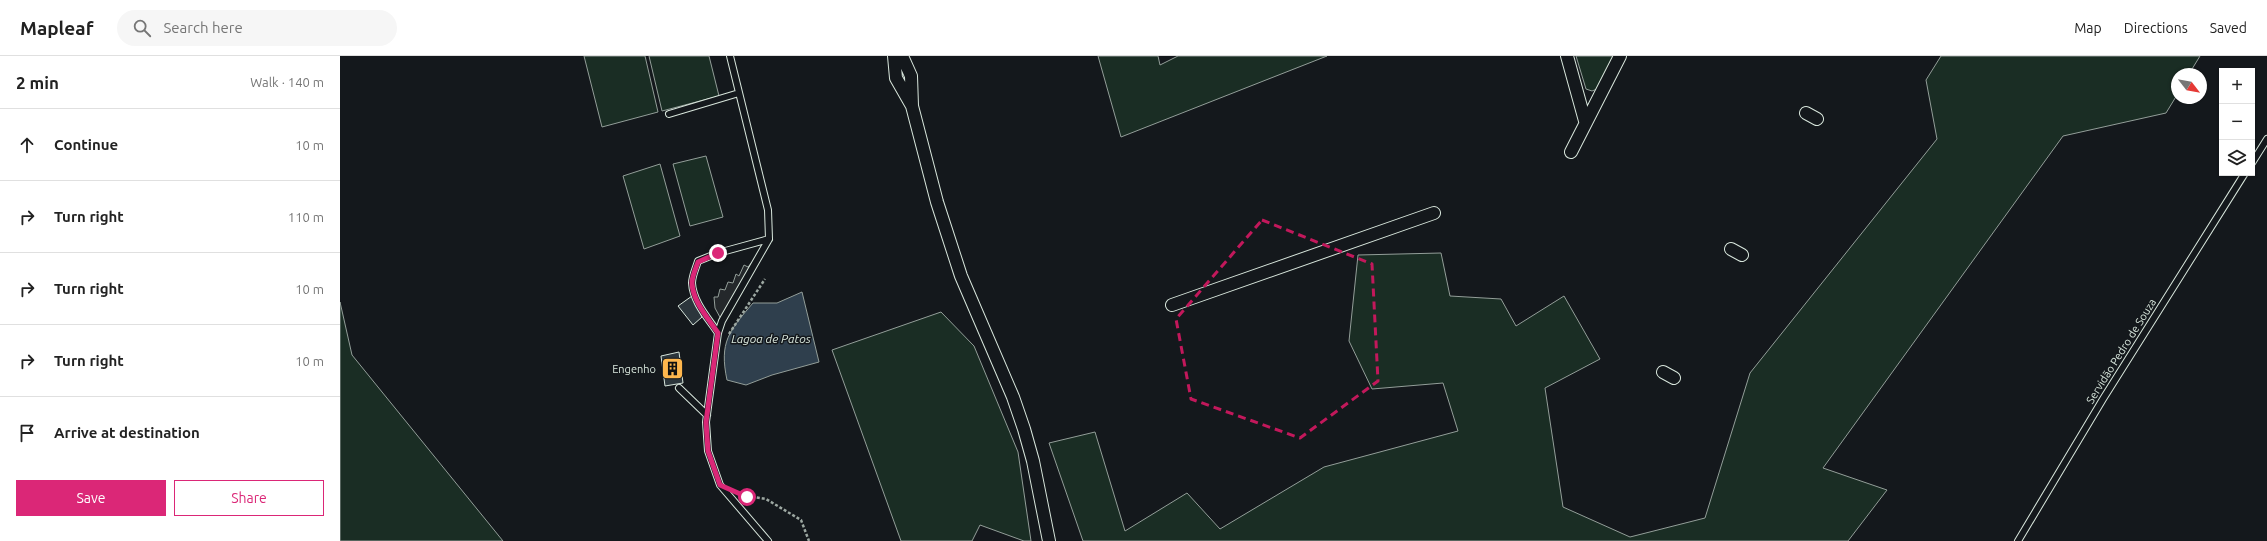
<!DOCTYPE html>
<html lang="en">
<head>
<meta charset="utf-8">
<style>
	body { margin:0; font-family:Ubuntu,sans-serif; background:#f6f6f6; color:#222 }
	.controls { position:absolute; right:12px; top:12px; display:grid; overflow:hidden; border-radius:0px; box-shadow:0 1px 3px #0004 }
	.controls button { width:36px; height:36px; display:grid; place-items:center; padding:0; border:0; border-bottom:1px solid #e0e0e0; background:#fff; color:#222; font:20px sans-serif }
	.compass { position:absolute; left:1831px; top:12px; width:36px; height:36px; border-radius:50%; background:#fff; box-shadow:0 1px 3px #0004; rotate:121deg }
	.stop { position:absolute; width:12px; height:12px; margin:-9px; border:3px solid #db2777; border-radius:50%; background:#fff }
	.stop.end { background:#db2777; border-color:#fff; box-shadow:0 1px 4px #0008 }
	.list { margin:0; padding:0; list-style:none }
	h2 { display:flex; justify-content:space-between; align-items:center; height:52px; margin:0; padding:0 16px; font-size:17px }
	h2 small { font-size:13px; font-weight:400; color:#767676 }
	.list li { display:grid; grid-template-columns:26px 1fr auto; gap:12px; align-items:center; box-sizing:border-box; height:72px; padding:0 16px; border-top:1px solid #e0e0e0 }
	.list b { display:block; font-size:15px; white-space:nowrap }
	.list em { font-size:13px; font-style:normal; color:#767676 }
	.actions { display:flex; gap:8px; padding:12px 16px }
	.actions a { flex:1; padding:9px 0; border:1px solid #db2777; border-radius:0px; text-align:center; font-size:14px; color:#db2777 }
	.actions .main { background:#db2777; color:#fff }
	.icon { flex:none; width:22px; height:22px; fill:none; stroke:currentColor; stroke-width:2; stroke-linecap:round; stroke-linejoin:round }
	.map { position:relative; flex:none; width:1927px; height:485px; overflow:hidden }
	header { display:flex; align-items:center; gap:24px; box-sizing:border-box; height:56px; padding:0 20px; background:#fff; border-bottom:1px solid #e0e0e0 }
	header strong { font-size:19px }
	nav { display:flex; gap:22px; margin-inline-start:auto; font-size:14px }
	.search { width:280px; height:36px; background:#f6f6f6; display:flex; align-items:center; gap:10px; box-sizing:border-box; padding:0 14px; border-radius:22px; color:#767676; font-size:15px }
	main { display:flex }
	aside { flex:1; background:#fff }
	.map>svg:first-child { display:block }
	.green { fill:#1a2d24; stroke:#939e99 }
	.parking { fill:#24282b; stroke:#939e99 }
	.water { fill:#2f3f4d; stroke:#939e99 }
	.building { fill:#2c363c; stroke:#d8e6dc }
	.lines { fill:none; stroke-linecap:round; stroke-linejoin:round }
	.service-casing { stroke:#d8e6dc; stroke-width:8 }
	.minor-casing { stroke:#d8e6dc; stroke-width:14 }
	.path { stroke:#9da8a2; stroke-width:2.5; stroke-dasharray:3 2; stroke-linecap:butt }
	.service { stroke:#14181c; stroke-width:6 }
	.minor { stroke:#14181c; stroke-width:12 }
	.route { stroke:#db2777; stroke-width:5 }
	.marked { fill:none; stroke:#c2185b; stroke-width:3; stroke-dasharray:8 5; stroke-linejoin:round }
	.labels { text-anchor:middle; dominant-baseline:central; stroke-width:3; stroke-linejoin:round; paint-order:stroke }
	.street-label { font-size:11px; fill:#d8e6dc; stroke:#14181c }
	.poi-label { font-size:11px; fill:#d8e6dc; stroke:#14181c; text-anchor:end }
	.water-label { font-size:12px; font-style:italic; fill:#d8e6dc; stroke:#14181c }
</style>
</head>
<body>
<header>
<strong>Mapleaf</strong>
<div class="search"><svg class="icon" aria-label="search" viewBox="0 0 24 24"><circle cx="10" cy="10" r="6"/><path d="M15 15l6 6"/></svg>Search here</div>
<nav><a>Map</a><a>Directions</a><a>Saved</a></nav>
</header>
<main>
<aside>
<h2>2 min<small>Walk · 140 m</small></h2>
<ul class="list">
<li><svg class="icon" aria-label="ahead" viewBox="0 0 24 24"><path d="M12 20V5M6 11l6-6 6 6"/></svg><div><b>Continue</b></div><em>10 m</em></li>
<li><svg class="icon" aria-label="right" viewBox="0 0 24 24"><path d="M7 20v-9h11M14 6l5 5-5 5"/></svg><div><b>Turn right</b></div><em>110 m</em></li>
<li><svg class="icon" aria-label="right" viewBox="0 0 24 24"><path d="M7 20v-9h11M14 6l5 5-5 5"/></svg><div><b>Turn right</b></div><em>10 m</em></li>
<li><svg class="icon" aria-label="right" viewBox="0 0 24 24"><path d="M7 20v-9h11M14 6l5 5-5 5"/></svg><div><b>Turn right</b></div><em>10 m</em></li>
<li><svg class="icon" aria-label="arrive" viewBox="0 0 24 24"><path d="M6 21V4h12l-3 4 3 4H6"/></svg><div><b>Arrive at destination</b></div></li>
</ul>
<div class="actions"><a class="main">Save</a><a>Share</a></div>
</aside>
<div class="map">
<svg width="1927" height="485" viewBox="0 0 1927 485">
	<rect width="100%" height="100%" fill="#14181c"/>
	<path class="green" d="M244,0H305L318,56L262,71Z
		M309,0H369L379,40L322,55Z
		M758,0H818L820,9L838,0H987L781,81Z
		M1236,0H1274L1257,33L1252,35L1246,33Z
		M1601,0H1860L1849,18H1837V39L1826,57L1723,80L1483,412L1547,434L1508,485H743L709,387L755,376L785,475L847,437L880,473L984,411L1118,375L1103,327L1032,333L1009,285L1018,199L1101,197L1110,240L1161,243L1176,270L1224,240L1260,303L1205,332L1223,451L1290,481L1365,462L1410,317L1597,83L1586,24Z
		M366,100L383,161L350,170L333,108Z
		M320,108L340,180L304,193L283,120Z
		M0,246L12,299L163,485H0Z
		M601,256L634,290L678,396L691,485H684L640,469L632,485H561L492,294Z"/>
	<path class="parking" d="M413,205L382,265L375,252L374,241H378L380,233L385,234L388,226L393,227L396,218L399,220L404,209L408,211Z"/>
	<path class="water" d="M462,236L479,306L432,319L406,329L387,324C379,286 389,275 413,247H437Z"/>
	<path class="building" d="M352,240L362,261L353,269L338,250Z
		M339,296L343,327L325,330L321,300Z"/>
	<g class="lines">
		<defs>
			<path id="service" d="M390,0L428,154L429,183L382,265L378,277L366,366L368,395L380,429L428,485
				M329,58L399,37
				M1912,107L1927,83
				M378,277C368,262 353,246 352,227C352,220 356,212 358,205L378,197L429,183
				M339,332L367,359
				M1678,485L1763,343L1905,117"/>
			<path id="minor" d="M554,0L556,22L572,50L597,146L621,220L673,341L684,373L693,405L709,485
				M562,0L571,20L572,50
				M1227,0L1245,65
				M1466,57L1477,63
				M1231,96L1280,0
				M1391,193L1402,199
				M832,249L1094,157
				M1323,316L1334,322"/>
		</defs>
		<use href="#service" class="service-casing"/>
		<use href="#minor" class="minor-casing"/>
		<path class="path" d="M389,278L425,223
			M402,439L426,443L461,464L469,485"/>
		<use href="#service" class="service"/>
		<use href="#minor" class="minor"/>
	</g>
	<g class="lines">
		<path class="route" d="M378,197L358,206C356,212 352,220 352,227C353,246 368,262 378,277L366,366L368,395L380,429L407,441"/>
	</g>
	<path class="marked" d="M922,164L1032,208L1038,325L960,382L851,343L836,263Z"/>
	<defs>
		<symbol id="building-square" viewBox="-11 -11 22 22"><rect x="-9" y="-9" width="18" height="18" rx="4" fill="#ffb74d" stroke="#14181c"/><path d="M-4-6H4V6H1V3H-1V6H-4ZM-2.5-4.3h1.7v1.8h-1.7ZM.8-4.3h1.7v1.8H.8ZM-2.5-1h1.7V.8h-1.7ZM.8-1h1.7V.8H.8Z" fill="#111"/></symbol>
	</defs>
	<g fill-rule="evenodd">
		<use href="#building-square" x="320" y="300" width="25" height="25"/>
	</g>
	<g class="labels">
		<g class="street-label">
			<text transform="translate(1781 295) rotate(-58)">Servidão Pedro de Souza</text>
		</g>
		<g class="poi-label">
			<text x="316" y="313">Engenho</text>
		</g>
		<g class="water-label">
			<text x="431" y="282">Lagoa de Patos</text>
		</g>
	</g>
</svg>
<div class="controls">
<button>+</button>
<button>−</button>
<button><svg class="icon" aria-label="layers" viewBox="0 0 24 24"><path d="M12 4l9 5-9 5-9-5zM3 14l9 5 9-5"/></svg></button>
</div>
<svg class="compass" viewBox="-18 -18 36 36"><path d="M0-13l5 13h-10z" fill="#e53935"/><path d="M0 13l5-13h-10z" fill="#767676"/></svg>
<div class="stop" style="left:407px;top:441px"></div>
<div class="stop end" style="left:378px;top:197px"></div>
</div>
</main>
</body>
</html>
